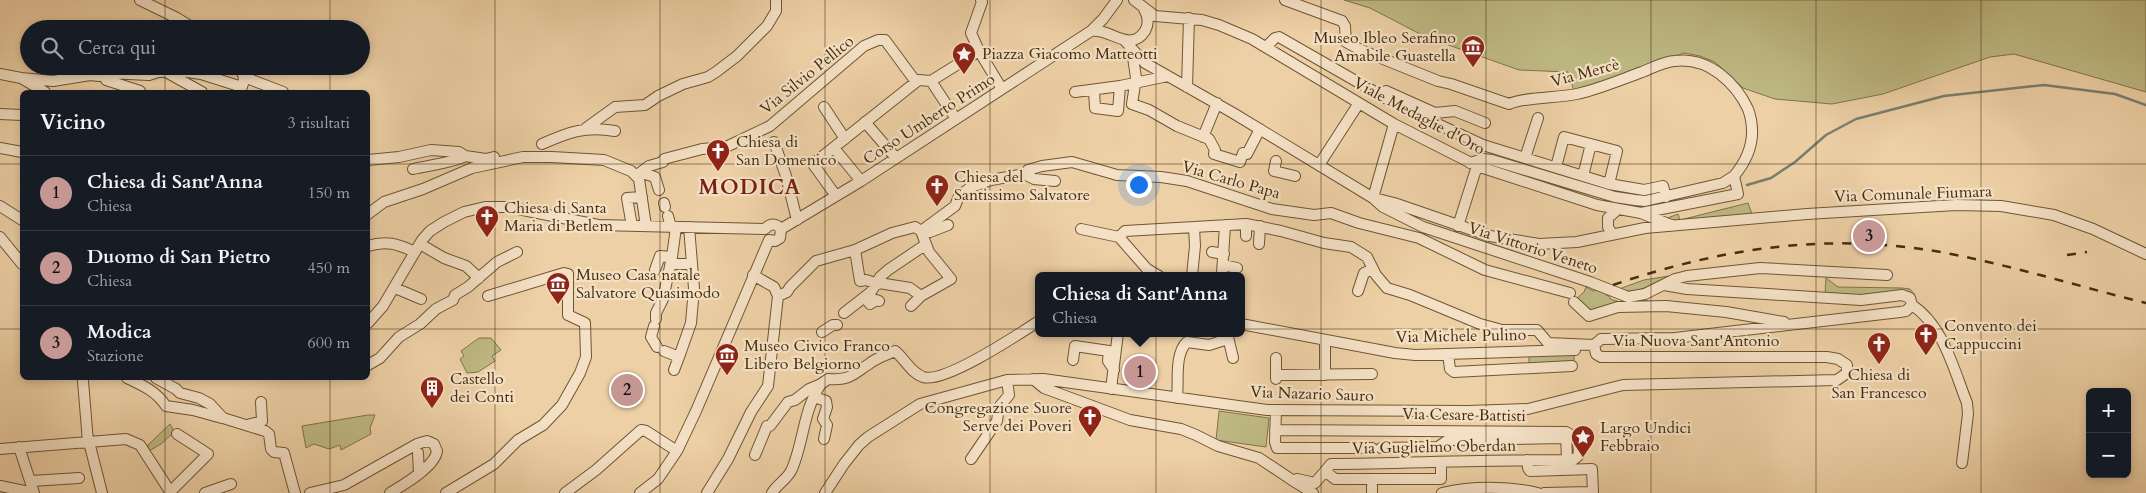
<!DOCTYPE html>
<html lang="it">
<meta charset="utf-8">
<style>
:root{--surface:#171b24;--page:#242831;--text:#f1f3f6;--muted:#9ea1a6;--line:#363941;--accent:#c59692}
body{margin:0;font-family:Cardo,serif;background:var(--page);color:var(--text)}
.controls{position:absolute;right:15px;bottom:15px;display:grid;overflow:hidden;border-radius:8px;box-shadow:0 2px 8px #0003}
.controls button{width:45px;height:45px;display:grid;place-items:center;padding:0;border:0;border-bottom:1px solid var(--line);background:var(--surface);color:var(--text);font:25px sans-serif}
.you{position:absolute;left:1138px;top:184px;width:18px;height:18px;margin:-12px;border:4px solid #fff;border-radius:50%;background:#1a73e8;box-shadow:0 0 0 8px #1a73e833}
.badge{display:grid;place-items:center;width:32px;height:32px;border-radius:50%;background:var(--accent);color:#111;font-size:16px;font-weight:700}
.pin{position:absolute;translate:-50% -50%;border:2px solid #fff;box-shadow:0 1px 5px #0006}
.popup{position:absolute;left:1035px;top:272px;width:210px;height:65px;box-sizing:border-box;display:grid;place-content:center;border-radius:8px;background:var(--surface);filter:drop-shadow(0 1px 4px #0005);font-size:16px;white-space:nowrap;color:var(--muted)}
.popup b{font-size:19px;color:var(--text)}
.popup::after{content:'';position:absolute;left:50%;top:100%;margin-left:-10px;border:10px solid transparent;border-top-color:var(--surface)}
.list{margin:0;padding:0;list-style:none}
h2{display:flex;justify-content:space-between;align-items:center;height:65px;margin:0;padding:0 20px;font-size:21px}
h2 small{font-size:16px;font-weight:400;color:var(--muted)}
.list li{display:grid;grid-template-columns:32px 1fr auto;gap:15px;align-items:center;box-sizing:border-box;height:75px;padding:0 20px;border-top:1px solid var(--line)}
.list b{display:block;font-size:19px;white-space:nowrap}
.list p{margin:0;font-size:16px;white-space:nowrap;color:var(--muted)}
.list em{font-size:16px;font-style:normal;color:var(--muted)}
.icon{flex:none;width:28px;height:28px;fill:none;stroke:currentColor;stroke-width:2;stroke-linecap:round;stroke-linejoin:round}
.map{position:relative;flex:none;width:2146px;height:493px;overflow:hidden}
.search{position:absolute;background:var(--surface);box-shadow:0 2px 8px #0003;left:20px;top:20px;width:350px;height:55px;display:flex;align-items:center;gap:12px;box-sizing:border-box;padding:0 18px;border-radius:28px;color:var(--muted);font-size:19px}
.panel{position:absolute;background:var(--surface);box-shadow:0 2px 8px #0003;left:20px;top:90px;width:350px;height:290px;border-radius:8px}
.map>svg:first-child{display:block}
</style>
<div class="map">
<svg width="2146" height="493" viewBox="0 0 2146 493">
<rect width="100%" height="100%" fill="#eed0a6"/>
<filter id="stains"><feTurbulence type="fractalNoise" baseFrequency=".004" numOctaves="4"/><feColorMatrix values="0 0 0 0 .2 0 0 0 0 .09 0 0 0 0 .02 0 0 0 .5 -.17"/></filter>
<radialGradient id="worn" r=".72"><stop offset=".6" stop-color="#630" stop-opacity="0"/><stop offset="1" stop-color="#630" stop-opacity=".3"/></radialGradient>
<path fill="#beb983" stroke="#817348" d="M1344,0H2146V92L2014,54L1990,57L1883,94L1832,104L1775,99L1743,88L1715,62L1700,56L1684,53L1604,82L1574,91L1568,72L1519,70L1426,37L1370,8Z
M1748,203L1752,214L1666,223L1665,219L1678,214L1680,220Z
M1669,276C1651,283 1638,296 1619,289L1644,280Z
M1826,278L1838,287L1902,288L1910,289L1915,295L1908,291L1864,297L1825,294Z
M1586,287L1593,291L1597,289L1610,297V299C1621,303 1636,305 1647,300L1649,304L1593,314L1576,299L1584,292Z
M479,338H491L501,350L492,356L495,361L478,372L467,373L460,359L464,356L461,351Z
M1574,353V363L1529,364V355Z
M1219,411L1269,418L1266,447L1216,440Z
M368,415H375L370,428L371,434L341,450L340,445L329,449L314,444L306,448L302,426Z
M170,424L174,431L173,433L161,444L149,451L148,445Z"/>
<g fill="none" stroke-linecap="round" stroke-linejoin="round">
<path stroke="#787f6f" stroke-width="2.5" d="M1747,185L1771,178L1795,162L1826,135L1856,119L1944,96L2044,85L2115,94L2146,105"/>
<g stroke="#6e5634" stroke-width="12">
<path id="minor" d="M140,0L177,18L195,29
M1134,0L1155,16L1202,20L1219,25L1252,39L1394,124L1477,166L1597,205L1641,213L1671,225
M1285,0L1342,21L1345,26L1346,42L1361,50L1438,81L1451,84L1509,104C1524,97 1558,98 1577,94C1599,89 1620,80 1642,72C1652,68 1663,62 1674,61C1691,59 1707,64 1720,74C1733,84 1741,94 1748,109C1757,134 1750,157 1734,176L1738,194L1641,213
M1091,31C1109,27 1130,54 1145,31C1149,24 1148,16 1144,9
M1125,41L1145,63L1233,113L1373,198L1383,207L1423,227L1590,282L1628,297L1645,294L1675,279L1687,276L1760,268L1887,275
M1266,47L1275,38L1279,37L1403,108L1483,145L1609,184L1644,190L1663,186L1666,197
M1132,50L1136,78L1132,104L1149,110L1177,126L1209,139L1215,150L1214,154L1240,162L1243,153L1247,154L1260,129
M979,51L971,33L982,2L981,0
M55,66L87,73
M239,66L244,77L243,84
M166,72L202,92
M0,74L21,78L45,92
M104,75L106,80L140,91
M244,77L283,92
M21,78L53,81L90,75L99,76L109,73L149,75L158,72L181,71L201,74L242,87
M931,81L956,119
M1187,87L1189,18
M1094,91L1095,108L1118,111L1120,86
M1075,92L1120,86L1168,76
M1385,94L1386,91L1435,113L1455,111L1485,123
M824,107L845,139
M0,114L22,115
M865,122L896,158
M586,128L615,107L645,105L658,96L683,84L708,77L716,72L737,56L767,26L776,11V0
M1203,137L1217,103
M774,142L786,176L797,220
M542,144C569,132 585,126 615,131
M0,148L22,152
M834,148L861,181
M1525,158L1538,118
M368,160L399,157L431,150L459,152L465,156L486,159L494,157
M1276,161L1274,171L1295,176
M1470,163L1483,159L1492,160L1615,197L1635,200L1645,201L1723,183L1734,176
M1319,165L1359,103
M1556,167L1564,137L1617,151L1609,184
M413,169C425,166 457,162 465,156
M642,173L655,177L659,190
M1024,174L1034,179L1055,181
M637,175L649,166L663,162L664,159L702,149L726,147L770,126L864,46L878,40H885L916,82L919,80L931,81L979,51L1002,89
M1583,176L1591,144
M836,196L813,164L916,82
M1373,198L1394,124
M1374,198L1394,203L1490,236L1539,244L1577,242L1645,228L1807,214L1956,205L2001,206L2054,215L2093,229L2146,254
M664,203L665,207
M0,206L22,220
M368,214L384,202L423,189L472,168L523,157H552L604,160L631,171L639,179L646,226
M668,216L671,227
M632,226L627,198L642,197
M1458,226L1477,166
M781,229L861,181L1091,31L1103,19L1117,0
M1081,229L1119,237
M1612,234L1608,227V218L1617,210
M1246,236V224
M0,237L22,264
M1119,237L1125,231L1246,224L1281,231L1324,243L1351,247L1367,257L1376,275L1387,288L1410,295L1480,324L1502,330H1537L1548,343L1594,345
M1119,237L1147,269L1159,276
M769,240L775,241L780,238L781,229
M420,244L444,258L466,266L479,278
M1259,244L1260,226
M368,246C386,240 398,244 415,252
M855,250L860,281L866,280L878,284
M1212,252L1224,254
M671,264H692
M1223,265L1237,268
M655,270L660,256L672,257L676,227
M1222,274L1225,225
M1192,276L1195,246L1194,227
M879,283L910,288L921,296
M395,288L421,299
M1358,291L1364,273L1373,269
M778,296L787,292L790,287L816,261L855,250L892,233L915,227L921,231L955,206L959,196L971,187L991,180L1024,174L1028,170L1042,166L1072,162L1117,175L1161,177L1187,181L1272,209L1314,215L1331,213L1359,223L1419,238L1485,270L1570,293
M865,298L870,304L876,300L879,301
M1574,302L1589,316L1618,307L1666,306L1726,312L1784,322
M1912,305C1943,325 1954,370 1967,403L1968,414L1962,463
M911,306L921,296L951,279L929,252L921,231L930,232L948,225
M844,313L871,292L880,277L888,270L925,245
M656,319V313L663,299L672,257
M368,323L383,306L422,240L430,231L444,222L464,212L485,207H507L598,225L765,229C770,223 776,223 781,229
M1241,324L1395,353L1415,355L1575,350
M654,326L651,337L657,347
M822,332L833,325H837
M1228,337L1233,358
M664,351L679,357L691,323L694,288L689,227
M1448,354L1450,369L1454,372L1572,366
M1276,358V379
M1073,360L1075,346L1109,351L1108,361L1114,370
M368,365L380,358L399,337L420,324L436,309L453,300L455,295L468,287L497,262L517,252
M674,370L679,357
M1276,375L1372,374
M1325,375V340
M127,378C142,385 156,391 166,406L193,410L222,418
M156,378L176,389L180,393L199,398L210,404L223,418L265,431L269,434L271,449L274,452L284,453L295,493
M1033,379L1044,388L1130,420L1181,429L1196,435L1218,446L1259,458L1295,482
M83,381L88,442
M1111,389L1118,333
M814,397L826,401L827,407L823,419L827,425L824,439
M1177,398C1179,382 1174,354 1187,342L1209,345L1228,339
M1276,410L1275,442L1277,448H1372
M247,425L262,421L261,402
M1275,430L1566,432C1576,437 1581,444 1578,456L1573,460H1567C1488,460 1409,463 1331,464L1315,483L1297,479L1295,482L1313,493
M1566,432L1567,460
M89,442L102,493
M19,447L34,493
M1381,448L1438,447L1448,440L1563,438
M0,449L126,439L140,445L171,493
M418,453L419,474
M755,455L767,426H770L788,402L795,400L809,389L821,384L828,379C850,381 853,374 869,364C876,358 886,355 895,351C905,359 910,372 923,377C944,384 1019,334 1039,321
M971,459L997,421L999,407L1009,395L1007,380
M1527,460L1528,468L1530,471L1592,469L1593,492L1544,493
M1325,471L1335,479H1441V463
M31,481L79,478
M0,486L34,493
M1372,486V493
M170,492L208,454L177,434
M205,493L231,484
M310,493L344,485L417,444L427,441L434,444L437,451C435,467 403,485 390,493
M446,493L494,464L518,440L543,425L562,405L580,373L586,357L585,323L568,315V274L564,273L488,296
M565,493L596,470L641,430L646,431L677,451
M640,493L658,479L677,451L696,411L769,240
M707,493L728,459L751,412L768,386L778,296L774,287L753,275
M772,493C777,484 788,479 792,469C804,441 803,410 821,384
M825,493L844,464L859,445L868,437L920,404L1007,380L1043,379L1267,410L1468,411L1528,409L1623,385L1837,380L1847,373V365L1838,359L1827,357H1601L1596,354L1594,345L1601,339L1675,338L1900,312L1906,311L1912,305L1910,298L1902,295L1861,300L1687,289L1664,285
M1442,493C1472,486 1508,486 1538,493"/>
</g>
<use href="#minor" stroke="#f4e0c5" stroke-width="10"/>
<path stroke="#442d0e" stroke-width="2.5" stroke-dasharray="9 9" stroke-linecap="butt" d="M2067,255L2087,252
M1613,285C1724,247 1834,231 1951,254C2017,267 2081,287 2146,303"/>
</g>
<path fill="none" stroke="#442d0e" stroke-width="1" stroke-opacity="0.55" d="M165,0V29M330,0V29M495,0V493M660,0V493M825,0V493M990,0V493M1156,0V493M1321,0V493M1486,0V493M1651,0V493M1816,0V493M1981,0V493M165,66V92M330,66V92M0,164H22M368,164H2146M0,329H22M368,329H2146M165,378V493M330,378V493"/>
<defs>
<g id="museum-pin" transform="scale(1.25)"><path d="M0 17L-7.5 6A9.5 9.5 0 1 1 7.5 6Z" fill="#8f2418" stroke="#f4e0c5"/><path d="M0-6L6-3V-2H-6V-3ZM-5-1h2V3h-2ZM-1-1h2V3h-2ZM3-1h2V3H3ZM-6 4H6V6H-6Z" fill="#fff"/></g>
<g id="sight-pin" transform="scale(1.25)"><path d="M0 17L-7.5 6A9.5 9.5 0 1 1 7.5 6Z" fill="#8f2418" stroke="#f4e0c5"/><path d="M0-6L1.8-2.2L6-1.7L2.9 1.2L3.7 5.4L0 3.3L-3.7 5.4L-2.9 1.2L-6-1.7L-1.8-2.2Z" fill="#fff"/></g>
<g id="church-pin" transform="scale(1.25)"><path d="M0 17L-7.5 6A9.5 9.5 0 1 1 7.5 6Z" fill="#8f2418" stroke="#f4e0c5"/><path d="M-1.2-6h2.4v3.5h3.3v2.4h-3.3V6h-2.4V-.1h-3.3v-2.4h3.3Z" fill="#fff"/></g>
<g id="building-pin" transform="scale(1.25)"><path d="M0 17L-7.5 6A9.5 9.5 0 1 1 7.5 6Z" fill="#8f2418" stroke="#f4e0c5"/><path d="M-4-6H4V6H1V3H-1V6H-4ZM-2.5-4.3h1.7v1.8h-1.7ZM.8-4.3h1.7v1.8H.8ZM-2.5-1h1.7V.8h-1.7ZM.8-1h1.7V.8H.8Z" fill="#fff"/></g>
</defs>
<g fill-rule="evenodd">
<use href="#museum-pin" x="1473" y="47"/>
<use href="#sight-pin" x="964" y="54"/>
<use href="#church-pin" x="718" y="151"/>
<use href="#church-pin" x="937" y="186"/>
<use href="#church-pin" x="487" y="217"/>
<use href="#museum-pin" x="558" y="284"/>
<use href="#church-pin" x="1926" y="335"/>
<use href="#church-pin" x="1879" y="344"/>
<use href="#museum-pin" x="727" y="355"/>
<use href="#building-pin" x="432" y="388"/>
<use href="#church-pin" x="1090" y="417"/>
<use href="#sight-pin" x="1583" y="437"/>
</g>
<g text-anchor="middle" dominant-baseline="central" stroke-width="4.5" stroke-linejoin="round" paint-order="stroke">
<g font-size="16" fill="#442d0e" stroke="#f4e0c5" text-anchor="start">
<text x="1456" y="38" text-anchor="end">Museo Ibleo Serafino<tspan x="1456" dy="18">Amabile Guastella</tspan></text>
<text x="982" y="54">Piazza Giacomo Matteotti</text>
<text x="736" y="142">Chiesa di<tspan x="736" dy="18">San Domenico</tspan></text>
<text x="954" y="177">Chiesa del<tspan x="954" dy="18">Santissimo Salvatore</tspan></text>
<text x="504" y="208">Chiesa di Santa<tspan x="504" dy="18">Maria di Betlem</tspan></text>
<text x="576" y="275">Museo Casa natale<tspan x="576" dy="18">Salvatore Quasimodo</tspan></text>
<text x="1944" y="326">Convento dei<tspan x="1944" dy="18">Cappuccini</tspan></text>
<text x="744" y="346">Museo Civico Franco<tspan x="744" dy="18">Libero Belgiorno</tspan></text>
<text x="1879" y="375" text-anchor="middle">Chiesa di<tspan x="1879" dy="18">San Francesco</tspan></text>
<text x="450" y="379">Castello<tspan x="450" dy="18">dei Conti</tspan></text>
<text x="1072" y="408" text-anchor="end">Congregazione Suore<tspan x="1072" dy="18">Serve dei Poveri</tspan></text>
<text x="1600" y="428">Largo Undici<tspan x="1600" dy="18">Febbraio</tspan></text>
</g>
<g font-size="16" fill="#442d0e" stroke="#f4e0c5">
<text transform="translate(1585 73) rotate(-15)">Via Mercè</text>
<text transform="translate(807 75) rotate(-39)">Via Silvio Pellico</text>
<text transform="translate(1419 116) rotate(28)">Viale Medaglie d'Oro</text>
<text transform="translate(929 119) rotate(-33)">Corso Umberto Primo</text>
<text transform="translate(1231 180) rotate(16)">Via Carlo Papa</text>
<text transform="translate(1913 194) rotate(-2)">Via Comunale Fiumara</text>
<text transform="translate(1533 248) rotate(18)">Via Vittorio Veneto</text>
<text transform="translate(1461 336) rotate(-1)">Via Michele Pulino</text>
<text x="1696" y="341">Via Nuova Sant'Antonio</text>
<text transform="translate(1312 394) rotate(2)">Via Nazario Sauro</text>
<text transform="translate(1464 415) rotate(1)">Via Cesare Battisti</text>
<text transform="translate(1434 447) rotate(-1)">Via Guglielmo Oberdan</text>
</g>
<g font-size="21" font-weight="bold" letter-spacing="1" fill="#7a1f14" stroke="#f4e0c5">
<text x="750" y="187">MODICA</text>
</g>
</g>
<rect width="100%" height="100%" filter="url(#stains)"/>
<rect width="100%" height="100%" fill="url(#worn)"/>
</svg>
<div class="controls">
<button>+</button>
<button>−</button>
</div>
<div class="you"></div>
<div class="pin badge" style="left:1140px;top:372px">1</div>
<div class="popup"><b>Chiesa di Sant'Anna</b>Chiesa</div>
<div class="pin badge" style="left:627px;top:390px">2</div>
<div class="pin badge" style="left:1869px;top:236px">3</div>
<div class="search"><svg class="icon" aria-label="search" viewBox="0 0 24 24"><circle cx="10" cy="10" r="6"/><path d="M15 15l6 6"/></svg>Cerca qui</div>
<section class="panel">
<h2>Vicino<small>3 risultati</small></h2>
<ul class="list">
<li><span class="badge">1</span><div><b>Chiesa di Sant'Anna</b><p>Chiesa</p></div><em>150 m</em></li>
<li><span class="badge">2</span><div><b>Duomo di San Pietro</b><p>Chiesa</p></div><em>450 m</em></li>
<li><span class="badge">3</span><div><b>Modica</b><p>Stazione</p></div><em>600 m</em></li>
</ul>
</section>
</div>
